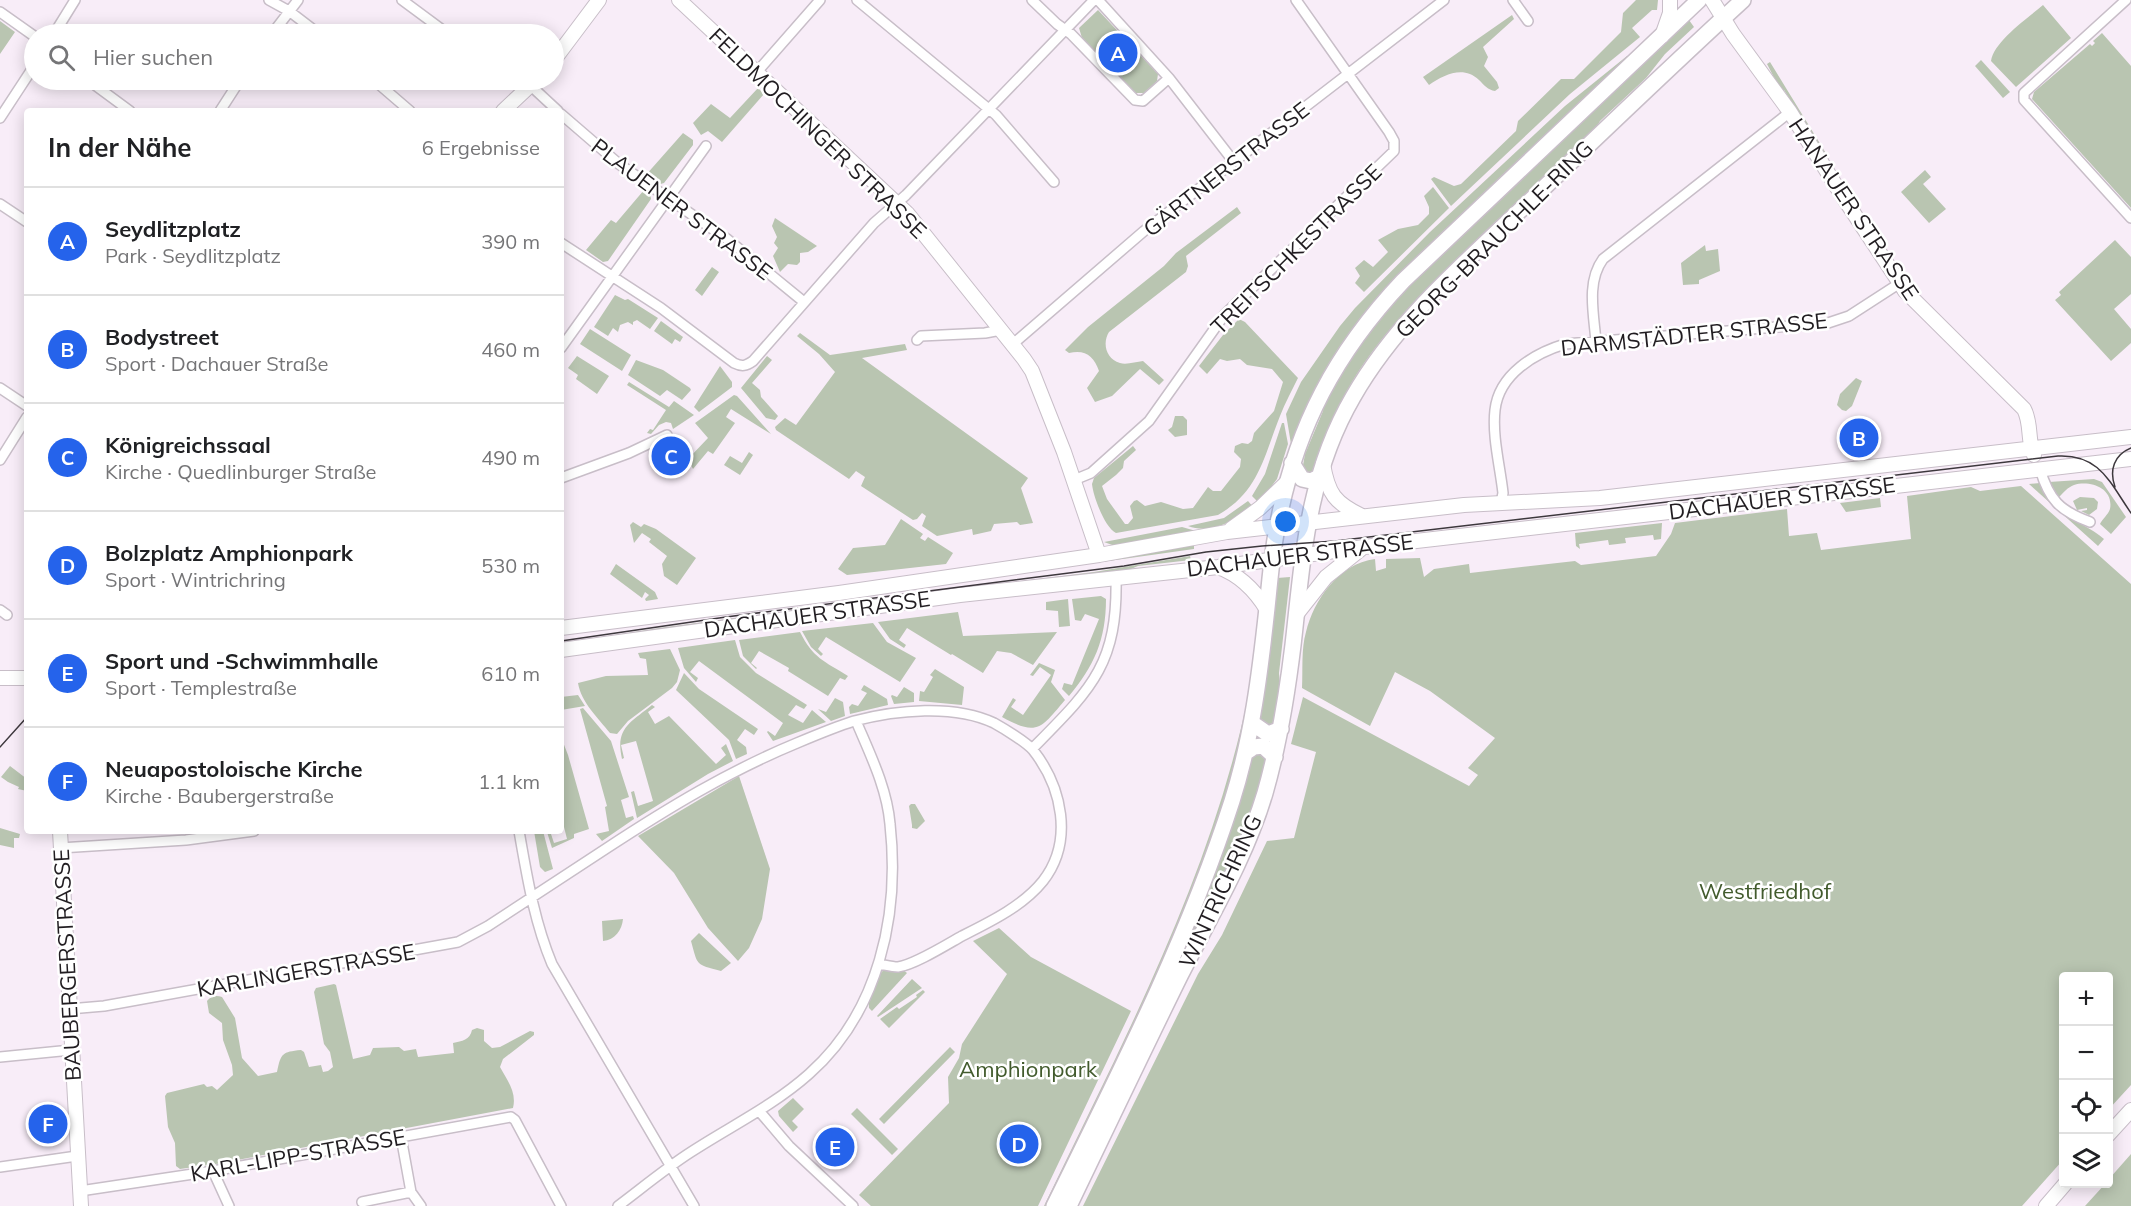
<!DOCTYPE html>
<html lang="de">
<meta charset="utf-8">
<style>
:root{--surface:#fff;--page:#f2f2f2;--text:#202124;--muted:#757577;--line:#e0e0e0;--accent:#2563eb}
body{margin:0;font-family:Mulish,sans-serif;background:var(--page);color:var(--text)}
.controls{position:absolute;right:18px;bottom:18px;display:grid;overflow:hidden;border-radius:6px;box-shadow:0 3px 15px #0003}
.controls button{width:54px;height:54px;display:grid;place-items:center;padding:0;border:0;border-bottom:2px solid var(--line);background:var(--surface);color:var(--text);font:30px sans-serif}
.you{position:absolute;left:1286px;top:522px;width:21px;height:21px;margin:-15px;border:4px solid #fff;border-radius:50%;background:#1a73e8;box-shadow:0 0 0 9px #1a73e833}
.badge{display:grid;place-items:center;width:39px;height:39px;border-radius:50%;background:var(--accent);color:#fff;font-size:20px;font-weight:700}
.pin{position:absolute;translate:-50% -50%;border:3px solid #fff;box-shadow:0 2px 6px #0006}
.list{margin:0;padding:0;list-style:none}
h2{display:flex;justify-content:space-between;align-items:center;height:78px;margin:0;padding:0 24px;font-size:26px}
h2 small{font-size:20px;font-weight:400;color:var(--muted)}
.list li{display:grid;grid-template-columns:39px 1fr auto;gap:18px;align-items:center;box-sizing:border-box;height:108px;padding:0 24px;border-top:2px solid var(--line)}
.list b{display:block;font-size:22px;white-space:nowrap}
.list p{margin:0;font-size:20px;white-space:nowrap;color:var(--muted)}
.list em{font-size:20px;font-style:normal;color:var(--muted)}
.icon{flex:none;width:33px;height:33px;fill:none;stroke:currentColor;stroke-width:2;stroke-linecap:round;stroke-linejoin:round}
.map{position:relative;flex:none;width:2131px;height:1206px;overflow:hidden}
.search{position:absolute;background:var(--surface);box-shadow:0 3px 15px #0003;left:24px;top:24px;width:540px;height:66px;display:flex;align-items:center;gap:15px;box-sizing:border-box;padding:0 21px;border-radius:33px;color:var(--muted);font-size:22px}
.panel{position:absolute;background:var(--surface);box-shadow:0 3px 15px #0003;left:24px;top:108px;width:540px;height:726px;border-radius:6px}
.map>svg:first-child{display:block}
</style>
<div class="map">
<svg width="2131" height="1206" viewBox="0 0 2131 1206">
<rect width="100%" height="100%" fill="#f8edf8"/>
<path fill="#b9c5b1" d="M1636,0H1658L1657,10H1652L1632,28L1640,37L1570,94L1451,206L1431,179L1434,177L1454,186L1461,184L1516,131L1518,121L1561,79H1574L1621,32L1623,13Z
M2043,5L2071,38L2016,87L1991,61C1994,41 2028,18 2043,5Z
M1098,10L1158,74L1157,81L1144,93H1136L1082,38L1079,28Z
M1512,15L1514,19L1483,47L1488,57L1484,66L1497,82L1499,88L1495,91C1488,90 1484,85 1479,80C1463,65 1444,75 1429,85L1423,77Z
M1689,20L1694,27L1665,54L1646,78L1600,121L1594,132C1553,169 1513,207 1473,245C1429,287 1384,329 1352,382C1335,411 1323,442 1313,474L1311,476L1302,471L1305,454L1323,411L1324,401L1346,361L1392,301Z
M0,21L15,32L0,54Z
M2102,33L2131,66V208L2032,99L2034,92L2090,44L2092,46L2095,43L2093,41Z
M1627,56L1628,58C1582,102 1535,145 1489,189C1440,234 1387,281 1347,336C1323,369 1305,406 1291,444L1286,414L1301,382L1340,326L1355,308L1430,232L1565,106Z
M1981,60L2010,92L2003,98L1975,66Z
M1770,62L1827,155L1833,170L1784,90L1781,91L1767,64Z
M758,88L764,94L722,142L708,131L701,135L693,123L711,104L730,118Z
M683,133L693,140V145L664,183L657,185L645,176Z
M1925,170L1931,177L1923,184L1946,209L1929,223L1901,192Z
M1433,187L1449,208L1364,292L1355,283L1360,276L1355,268L1364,260L1373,267L1388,252L1378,240L1398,229L1418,225L1429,214V207L1424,196Z
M644,190L650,193L651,199L608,261L603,262L586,250L611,220L616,223Z
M1237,207L1241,213L1186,256L1188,266L1186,272L1109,332C1102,343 1106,359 1120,363C1126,365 1136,362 1143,361L1164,380L1159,385L1140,369L1112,396L1095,402L1087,388L1099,371C1094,356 1085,349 1069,353L1065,350L1088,327L1164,266L1176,253Z
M775,218L817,246L808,252L800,253V262L797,265L788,264L780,272L773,256L778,248L774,243L777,237L772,226Z
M2115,240L2131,257V294L2114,309L2131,329V343L2111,361L2055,300L2061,295L2059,292Z
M1705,245L1706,251L1718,249L1720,271L1699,280V284L1683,285L1681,263Z
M712,267L719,272L702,296L695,290Z
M615,295L625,300L628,299L658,318L650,329L637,320L633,322V325L628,322L620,325L618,332L613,328L608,336L594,327Z
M1239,319L1245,322L1298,378C1292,390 1285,403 1280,416C1264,456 1259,492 1218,515L1116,533C1105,528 1093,496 1092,484L1094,478L1133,446L1136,450L1124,461L1123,468L1116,475L1102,486L1107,499L1125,524H1128L1133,518L1130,506L1134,501L1137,500L1145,506L1161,502L1183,509L1193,508L1208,487L1213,491H1221L1240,467L1241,459L1234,452L1235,446L1242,443L1248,444L1252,441L1254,433L1274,411L1283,382L1272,369L1247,365L1240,359L1227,361L1220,359L1207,374L1199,366L1223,335Z
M661,321L683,337L680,342L675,339L672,344L654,331Z
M590,329L631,355L622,371L580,344Z
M800,333L830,355L905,344L907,350L862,358L1028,478L1021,488L1033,523L1020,525L1017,522L994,524L991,531L973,535L972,529L937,536L922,526L926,516L922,513L917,519L913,520L861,486L865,477L856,471L849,479L776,430L775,427L785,418L796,425L835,372L819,354L797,336Z
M577,356L609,376L597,394L576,379L578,375L568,368Z
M767,356L772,360L752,383L760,390L761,397L778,416L775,420L766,418L741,388Z
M636,360L663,370L690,388L691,390L682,400L667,390L660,396L628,375Z
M720,366L732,382V387L699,412L694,407Z
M1856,378L1862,381L1852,406L1846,411L1842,410L1837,405L1840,394Z
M629,382L669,407L674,401L694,415L673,429L671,423L666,422L659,425L651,434L647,433L650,429L653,430L666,410L627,385Z
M734,395L737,396L771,434L731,409L726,417L735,423L713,454L708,451L693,469L688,459L708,438L695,423Z
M1175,416H1183L1187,420V435L1175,437L1168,430L1172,427Z
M1282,423H1284L1288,444L1277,479L1259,503L1252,496L1265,474Z
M749,452L753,455L740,475L724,465L730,456L742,463Z
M2094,479L2102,482L2126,517L2111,534L2100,524C2102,519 2108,515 2110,509C2114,488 2090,480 2074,485C2068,487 2063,493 2059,497L2053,491L2049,482Z
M2040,483C2045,510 2086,523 2104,539L2098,546L2029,484Z
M2021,486L2131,584V1085L2109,1109L2108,976H2064L2063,1160L2022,1206H1083L1198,974L1222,935L1267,841L1294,838L1316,752L1291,744L1303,697L1469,786L1478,775L1468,768L1495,738L1430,691L1395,672L1370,726L1302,688C1303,670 1301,649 1306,632C1314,600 1338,564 1375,559L1376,571L1386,568V559L1420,558L1424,577L1434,569L1469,564L1470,573L1575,561L1581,565L1656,556L1671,534L1675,523L1787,509L1789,536L1817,533L1821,550L1911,539L1907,496L1971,487L1980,491Z
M2080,497L2094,498L2098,502L2097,509L2089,515L2081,511L2087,510V508L2077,510L2073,501Z
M1880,498L1881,507L1846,512L1840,503Z
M1248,501L1254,508C1234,520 1211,535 1188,526L1224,518Z
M901,519L923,534L920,538L925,541L928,537L953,553L946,564L847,575L838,569L853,548L885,545Z
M633,522L641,527L644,524L656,529L696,558L677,585L664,576L662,564L667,556L649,542L651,539L642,533L634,543L630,525Z
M1662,523L1661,539L1654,540L1653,535L1625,538L1626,543L1609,545L1608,540L1579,544L1580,549L1576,546L1575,533Z
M1182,527L1196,531L1115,546L1104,542Z
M1194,545V549L966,581Z
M1190,556L1191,560L1138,566L1131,569L966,588L1094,572Z
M616,564L655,592L658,599L646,601L645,599L649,595L645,592L642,598L610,574Z
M1290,577L1279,673L1280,685L1275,724L1269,729L1260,721L1265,689L1277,578Z
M954,589L593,639L561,646V643L666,627Z
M1101,596L1106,599C1106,640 1094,666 1069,696L1062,689L1064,683L1072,685L1099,619L1085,614L1081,621L1075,620L1072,599Z
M1068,599L1070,626L1059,627L1058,611L1046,610V602Z
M958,612L963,636L1057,632L1033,665L1011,653L997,651L983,673L952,654L951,655L907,628L899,640L906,645L904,648L890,639L878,622Z
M873,623L887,642L916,658L900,682L826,637L818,649L823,654L821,656L811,647L802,631Z
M800,632C813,658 824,661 848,676L845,680L840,678L828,696L788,671L789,668L759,651L751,663L757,668L756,669L743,656L739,640Z
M735,640L740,657L756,673L807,705L804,709L796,705L788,715L803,723L812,710L826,722L773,741L767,732L768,731L775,736L783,723L699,661L690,672L698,678L696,682L684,668L678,648Z
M670,649L680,670L677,682L672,688L628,721L617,734L610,733C598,718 581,702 578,683L606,676L648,675L646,659L640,658L638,653Z
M1039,663L1055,670L1051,682L1065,700C1041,728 1038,737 1002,717L1013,698L1016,700L1011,707L1023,715L1051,675L1040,667L1033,676L1030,675Z
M935,669L964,687L962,705L919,701L920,691L924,692L933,677L930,675Z
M684,673L699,689L758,729L754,735L745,729L737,740L746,747L747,754L736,759L729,740L676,690Z
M864,685L887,699L888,705L850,714L849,707L852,704L858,706L867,693L861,690Z
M904,687L914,693V702L894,704L891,696L892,695L897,697Z
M1249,692L1251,693L1232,779L1204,862L1174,938L1047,1206H1044C1124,1039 1212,875 1249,692Z
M578,695L585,706L561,710V697Z
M835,698L843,702L845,716L831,721L818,709L826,712Z
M652,705L655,707L648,712L655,724L669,716L716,764L726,755L721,748L726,744L733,761L708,774L637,818L631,792L634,791L638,806L653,801L636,741L621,745L624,758L622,759C615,728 630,723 652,705Z
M583,708L611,741L629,797L621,800L626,818L633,816L634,819L602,841L596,834L609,831L605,807L607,806L580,709Z
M561,737L568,755L589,829L574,834V838L552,848L547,832L550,831L554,843L567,839L561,815Z
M1255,750L1268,758L1259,791L1236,853L1180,962L1171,975L1251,755Z
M10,766L27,779V791L18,789L19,787L8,782L1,777Z
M739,776L770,869L762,919L749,948L738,961L708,928L674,873L638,836Z
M911,804H915L925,821L917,829L912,828V825L909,806Z
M0,828L20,834L19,838H14V848L0,845Z
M534,831H543L553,869L545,872L540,867Z
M623,919C622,930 615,940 603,941L602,921Z
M999,928L1031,957L1131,1011L1038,1206H871L859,1195L949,1103L948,1077L959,1058L962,1044L1007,974L973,941Z
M699,933L731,963L721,971C695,964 698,966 691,941Z
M887,969L903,970L907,973L872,1011L869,1008C868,996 874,973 887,969Z
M912,979L922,988L878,1017L877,1016Z
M334,984L336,985L353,1059L370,1055L373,1048L399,1047L404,1051L416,1049L418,1057L454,1053L453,1043C462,1041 470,1040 472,1030L477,1028L484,1030V1041L492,1048L500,1047L530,1031L534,1032V1035L503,1059L500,1067C507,1080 517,1092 513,1108L216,1164L180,1169L176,1166L175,1143L168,1127L165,1096L167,1093L204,1084L207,1087L212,1086L217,1090L233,1075L232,1065L223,1040L222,1023L209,1013L207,1001C211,996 216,995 222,997L235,1018L242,1058L258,1076L277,1072C281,1053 282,1052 301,1050L304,1052L309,1067L321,1065L323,1072L328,1071L333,1067L330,1052L324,1044L314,992L316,988Z
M923,990L925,992L889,1028L880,1019L897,1007L899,1009L917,997L916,995Z
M950,1047L955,1052L884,1124L879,1119Z
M793,1098L804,1109L792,1121L798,1127L793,1132L779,1116L778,1111Z
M857,1108L898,1149L892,1155L851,1114Z
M2131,1154V1206H2085L2105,1184H2108L2109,1179Z"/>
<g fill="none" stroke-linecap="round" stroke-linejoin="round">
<g stroke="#c8bec8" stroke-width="12">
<path id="street" d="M269,0L289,11L319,34
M402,0L448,34
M857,0L996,115L1054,182
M1032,0L1057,24L1071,34L1135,100L1143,101L1169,78
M1098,0L1169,78L1234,162
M1513,0L1528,21
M2126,0L2024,93V100L2131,218
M0,12L34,36
M54,34L75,0
M272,34L298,0
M756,73L820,0
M88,80L130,111
M374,80L410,111
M530,85L558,111
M220,111L240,80
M561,114L619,164L727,239L804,302
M0,118L34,66
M0,204L27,222
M561,243L661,308L734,363C742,367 746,366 753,361L874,223L906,195L1094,0
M917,340L921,336L985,333L1001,330
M1596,342C1594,315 1586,282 1603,259L1790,112
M1013,344L1144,231L1444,0
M561,348L706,146
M0,388L27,406
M0,460L27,417
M2040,469C2049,500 2060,511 2090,522
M561,478L629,453L667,435
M1074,480L1091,473L1149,421L1225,314L1394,151V141L1389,132L1296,0
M1501,503L1503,493C1500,466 1492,436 1495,410C1499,374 1535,353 1565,344L1828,323L1849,316L1900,283
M0,610L7,615
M1032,749C1090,690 1118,666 1116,578
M519,831C527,876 534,921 552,964L694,1206
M60,848L186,840L254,831
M69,1009L104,1006L458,942L488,926C528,900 568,874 607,848C668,808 729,771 797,743C816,735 835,727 854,721C896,710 954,704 994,723C1003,728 1026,742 1033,750C1062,787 1074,841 1043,881C1023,906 990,922 962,936C946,945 914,965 898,967C892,967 885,965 879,964
M0,1057L71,1050
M760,1112L789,1146L853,1206
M401,1137L411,1192L421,1206
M0,1167L77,1156
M213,1171L229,1206
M80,1191L213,1171L511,1117L515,1120L561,1206
M362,1202L411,1192
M618,1206C642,1188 666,1168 691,1152C731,1126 773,1106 809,1074C879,1012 900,915 890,824C887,788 870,754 856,721"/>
</g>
<g stroke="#c8bec8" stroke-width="16">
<path id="secondary" d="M679,0L907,213L1024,359L1032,371L1064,452L1099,555
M1712,0L1733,34L1790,112L1843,197L1905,291L2024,409C2032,424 2027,440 2034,455
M1662,36L1670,13V0
M554,60L599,0
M503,111L536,80
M1323,464C1328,494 1335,503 1362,516
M1231,529L1260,508L1287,482
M1218,567C1240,575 1255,590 1267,610
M1296,615L1326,577L1361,549
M561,628L839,593L1099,555L1227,532L1464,505L1600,498L2131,437
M561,650L960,595L1218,567L1364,547L2131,459
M0,678H27
M60,831L81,1206
M2108,1135L2131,1110
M2046,1206L2065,1184"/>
</g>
<g stroke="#c8bec8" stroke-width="18">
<path id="primary" d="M1292,463L1302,479L1311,481L1319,477
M1252,723L1268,734L1281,729
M1245,753L1254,747L1263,746L1275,757
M1054,1206C1119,1074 1187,941 1232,801C1252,738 1260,673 1267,608C1270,580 1272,551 1278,523C1296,427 1336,352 1403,281L1699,0
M1069,1206C1106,1129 1143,1051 1181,974C1211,915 1246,857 1265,793C1279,744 1287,695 1293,645C1303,558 1307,476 1353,397C1397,320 1466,262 1530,201C1600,134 1671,66 1743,0"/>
</g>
<use href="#street" stroke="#fff" stroke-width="9"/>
<use href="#secondary" stroke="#fff" stroke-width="14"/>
<use href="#primary" stroke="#fff" stroke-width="15"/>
<path stroke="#3d383d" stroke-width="1.5" d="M2115,487C2109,470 2114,455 2131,448
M561,641L726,617L1124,566L1206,552L1262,546L1335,541L2058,456C2100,454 2110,483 2131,513
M0,747L27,717"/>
</g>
<g text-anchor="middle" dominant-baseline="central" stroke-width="5" stroke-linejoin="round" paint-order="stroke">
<g font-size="22" fill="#211d21" stroke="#fff">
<text transform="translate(818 133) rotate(44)">FELDMOCHINGER STRASSE</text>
<text transform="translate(1226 169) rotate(-38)">GÄRTNERSTRASSE</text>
<text transform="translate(682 209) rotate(37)">PLAUENER STRASSE</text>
<text transform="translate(1854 209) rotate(56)">HANAUER STRASSE</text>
<text transform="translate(1494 239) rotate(-45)">GEORG-BRAUCHLE-RING</text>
<text transform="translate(1296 249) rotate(-45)">TREITSCHKESTRASSE</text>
<text transform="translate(1694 334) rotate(-6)">DARMSTÄDTER STRASSE</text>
<text transform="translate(1782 498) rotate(-7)">DACHAUER STRASSE</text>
<text transform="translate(1300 555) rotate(-7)">DACHAUER STRASSE</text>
<text transform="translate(817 614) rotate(-8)">DACHAUER STRASSE</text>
<text transform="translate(1220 891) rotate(-65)">WINTRICHRING</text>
<text transform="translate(67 965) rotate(-93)">BAUBERGERSTRASSE</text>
<text transform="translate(306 970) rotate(-10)">KARLINGERSTRASSE</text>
<text transform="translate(298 1155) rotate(-10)">KARL-LIPP-STRASSE</text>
</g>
<g font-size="22" fill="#425b2d" stroke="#fff">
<text x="1765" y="891">Westfriedhof</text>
<text x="1028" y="1069">Amphionpark</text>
</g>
</g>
</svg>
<div class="controls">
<button>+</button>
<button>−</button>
<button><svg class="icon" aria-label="locate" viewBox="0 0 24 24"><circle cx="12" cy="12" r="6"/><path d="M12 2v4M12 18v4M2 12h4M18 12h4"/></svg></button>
<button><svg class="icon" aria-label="layers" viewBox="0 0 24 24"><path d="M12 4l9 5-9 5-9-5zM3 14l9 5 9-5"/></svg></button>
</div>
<div class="you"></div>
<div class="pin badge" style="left:1118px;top:53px">A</div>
<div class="pin badge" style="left:1859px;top:438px">B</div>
<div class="pin badge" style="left:671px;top:456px">C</div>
<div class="pin badge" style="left:1019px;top:1144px">D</div>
<div class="pin badge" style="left:835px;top:1147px">E</div>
<div class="pin badge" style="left:48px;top:1124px">F</div>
<div class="search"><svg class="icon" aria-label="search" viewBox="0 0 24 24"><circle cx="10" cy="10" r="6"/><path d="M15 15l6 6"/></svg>Hier suchen</div>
<section class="panel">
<h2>In der Nähe<small>6 Ergebnisse</small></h2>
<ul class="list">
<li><span class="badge">A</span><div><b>Seydlitzplatz</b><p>Park · Seydlitzplatz</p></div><em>390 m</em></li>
<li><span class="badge">B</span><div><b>Bodystreet</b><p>Sport · Dachauer Straße</p></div><em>460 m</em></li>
<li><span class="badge">C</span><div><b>Königreichssaal</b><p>Kirche · Quedlinburger Straße</p></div><em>490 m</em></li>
<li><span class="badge">D</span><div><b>Bolzplatz Amphionpark</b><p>Sport · Wintrichring</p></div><em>530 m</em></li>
<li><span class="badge">E</span><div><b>Sport und -Schwimmhalle</b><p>Sport · Templestraße</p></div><em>610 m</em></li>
<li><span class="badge">F</span><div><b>Neuapostoloische Kirche</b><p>Kirche · Baubergerstraße</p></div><em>1.1 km</em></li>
</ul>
</section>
</div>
